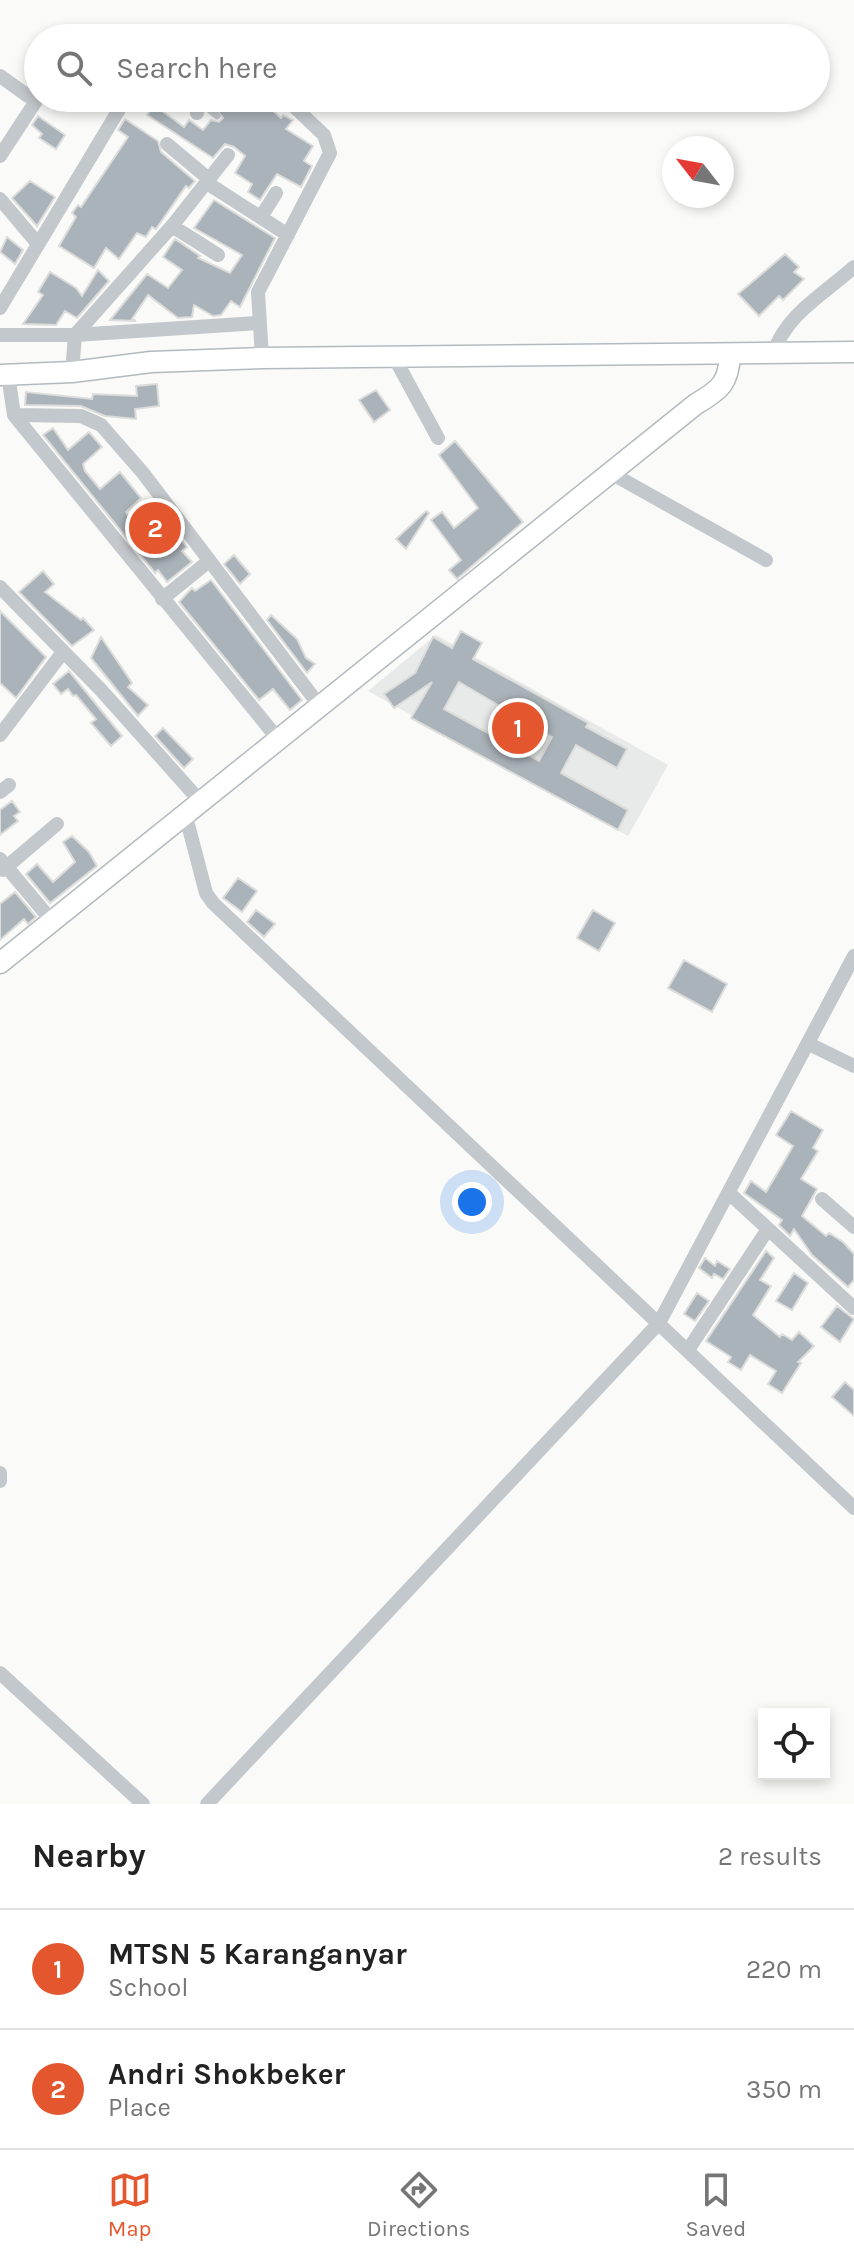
<!DOCTYPE html>
<style>
:root{--surface:#fff;--page:#f2f2f2;--text:#222;--muted:#767676;--line:#e0e0e0;--accent:#e4572e}
body{margin:0;font-family:Karla,sans-serif;background:var(--page);color:var(--text)}
.controls{position:absolute;right:24px;bottom:24px;display:grid;overflow:hidden;border-radius:0px;box-shadow:0 4px 12px #0003}
.controls button{width:72px;height:72px;display:grid;place-items:center;padding:0;border:0;border-bottom:2px solid var(--line);background:var(--surface);color:var(--text);font:40px sans-serif}
.compass{position:absolute;left:662px;top:136px;width:72px;height:72px;border-radius:50%;background:var(--surface);box-shadow:0 4px 12px #0003;rotate:301deg}
.you{position:absolute;left:472px;top:1202px;width:28px;height:28px;margin:-20px;border:6px solid #fff;border-radius:50%;background:#1a73e8;box-shadow:0 0 0 12px #1a73e833}
.badge{display:grid;place-items:center;width:52px;height:52px;border-radius:50%;background:var(--accent);color:#fff;font-size:26px;font-weight:700}
.pin{position:absolute;translate:-50% -50%;border:4px solid #fff;box-shadow:0 2px 8px #0006}
.list{margin:0;padding:0;list-style:none}
h2{display:flex;justify-content:space-between;align-items:center;height:104px;margin:0;padding:0 32px;font-size:34px}
h2 small{font-size:26px;font-weight:400;color:var(--muted)}
.list li{display:grid;grid-template-columns:52px 1fr auto;gap:24px;align-items:center;box-sizing:border-box;height:120px;padding:0 32px;border-top:2px solid var(--line)}
.list b{display:block;font-size:30px;white-space:nowrap}
.list p{margin:0;font-size:26px;white-space:nowrap;color:var(--muted)}
.list em{font-size:26px;font-style:normal;color:var(--muted)}
.icon{flex:none;width:44px;height:44px;fill:none;stroke:currentColor;stroke-width:2;stroke-linecap:round;stroke-linejoin:round}
.map{position:relative;flex:none;width:854px;height:1804px;overflow:hidden}
.search{position:absolute;background:var(--surface);box-shadow:0 4px 12px #0003;left:24px;right:24px;top:24px;height:88px;display:flex;align-items:center;gap:20px;box-sizing:border-box;padding:0 28px;border-radius:44px;color:var(--muted);font-size:30px}
.sheet{height:344px;background:var(--surface)}
nav{display:flex;justify-content:space-around;align-items:center;box-sizing:border-box;height:112px;border-top:2px solid var(--line);background:var(--surface);font-size:22px;color:var(--muted)}
nav a{display:grid;justify-items:center;gap:4px}
nav .on{color:var(--accent)}
.map>svg:first-child{display:block}
</style>
<div class="map">
<svg width="854" height="1804" viewBox="0 0 854 1804">
<rect width="100%" height="100%" fill="#fafaf8"/>
<path fill="#e8e9e9" d="M436,635L668,765L628,836L368,691Z"/>
<path fill="#aab3b9" stroke="#dcdcda" stroke-width="2" fill-rule="evenodd" d="M216,98H245L254,104L259,98L281,118L283,115L293,120L286,129L313,146L304,161L312,166L301,187L277,174L260,200L248,192L252,184L235,173L245,156L234,147L225,144L213,158L147,115L154,105L184,127L189,120L203,130L211,120L219,122L223,118L212,104Z
M38,116L65,135L56,149L39,138L42,134L32,125Z
M125,119L158,141L161,152L195,181L189,188L186,186L156,229L152,227L146,237L137,233L119,259L106,248L94,268L59,246L76,217L72,213L78,205L81,207L128,137L118,130Z
M30,181L55,197L37,226L12,198Z
M214,200L275,238L240,307L231,301L221,315L213,316L194,305L192,317L178,318L148,295L132,319L136,321L110,320L147,274L168,288L182,270L163,257L175,239L200,256L198,258L230,273L242,255L194,228Z
M7,237L23,250L15,264L0,252Z
M785,254L799,267L794,272L804,279L783,300L779,296L759,316L738,294Z
M98,270L109,281L77,318L65,311L56,325L23,324L43,295L38,292L50,272L76,288L82,296Z
M157,384L159,406L135,409L136,419L105,416L81,406L25,405L26,392L92,399L93,394L137,396L136,386Z
M376,390L390,410L374,422L359,400Z
M53,428L68,450L89,432L102,447L83,464L85,471L100,489L120,472L141,498L126,512L138,533L161,514L187,547L182,551L192,562L167,582L158,570L155,573L43,435Z
M455,441L523,522L457,579L449,570L461,560L431,520L442,512L454,528L478,508L439,455Z
M426,511L429,513L406,549L396,539Z
M234,555L250,574L240,584L224,564Z
M43,571L54,584L45,592L81,620L83,618L94,630L72,646L19,592Z
M211,580L302,700L290,710L273,689L259,700L179,602L192,588L195,591Z
M0,611L46,657L16,698L0,683Z
M271,615L297,639L306,658L315,664L307,673L267,620Z
M461,631L482,643L473,659L588,723L586,727L627,749L617,768L576,745L561,773L628,810L618,830L411,718L432,682L394,708L384,694L415,673L433,637L452,648ZM459,682L552,737L539,761L444,709Z
M101,637L132,683L128,687L148,705L138,716L91,658Z
M69,671L122,736L111,746L91,723L96,719L76,695L73,696L68,689L61,694L53,684Z
M163,728L193,759L184,768L155,736Z
M12,801L20,812L14,816L18,821L0,835V810Z
M72,836L89,852L97,866L50,903L26,874L37,864L53,882L75,862L63,842Z
M238,878L257,891L242,912L223,898Z
M15,892L36,917L28,924L24,919L0,940V904Z
M256,910L275,924L264,937L247,922Z
M593,910L615,923L599,951L577,938Z
M684,960L727,984L712,1012L668,988Z
M791,1111L823,1130L813,1148L818,1151L801,1179L817,1189L802,1216L826,1236L829,1233L843,1242L854,1254V1280L848,1287L812,1255L794,1229L790,1236L779,1225L782,1220L744,1193L751,1181L766,1192L782,1165L793,1146L776,1135Z
M766,1251L774,1258L760,1280L771,1286L753,1315L780,1337L782,1334L792,1340L799,1332L814,1346L798,1362L801,1363L782,1393L768,1384L776,1371L750,1355L741,1370L728,1362L731,1357L706,1341Z
M705,1258L715,1266L717,1261L730,1269L723,1279L714,1274L712,1278L699,1268Z
M794,1273L808,1283L792,1310L776,1301Z
M697,1293L709,1301L695,1321L684,1314Z
M837,1306L854,1319L840,1342L821,1327Z
M845,1382L854,1390V1416L832,1397Z"/>
<g fill="none" stroke-linecap="round" stroke-linejoin="round">
<g stroke="#b3babf" stroke-width="23">
<path id="secondary" d="M0,375L72,372L151,362L262,358L854,352
M0,963L696,404C720,390 729,383 730,354"/>
</g>
<path stroke="#c3c8cc" stroke-width="7" d="M200,102L217,116"/>
<path stroke="#c3c8cc" stroke-width="14" d="M0,76L28,96L38,97
M55,98H117
M197,113L201,98
M167,144L210,180
M0,156L38,98
M207,183L288,235
M0,199L38,244
M261,217L276,193
M172,226L218,255
M0,308L126,98
M0,335H75L258,323
M773,354C786,314 824,294 854,267
M394,357L438,438
M262,358L258,292L330,153L324,135L285,98
M72,372L75,335L172,226L228,155
M8,375L14,415L278,739
M14,415L81,416L101,425L143,473L319,705
M609,472L766,560
M0,587L101,690L200,801
M162,599L209,561
M0,735L63,652
M0,792L9,785
M185,813L206,893L213,903L854,1508
M0,859L52,921
M3,870L57,824
M809,1044L854,1066
M729,1193L854,1308
M822,1199L854,1227
M688,1350L768,1229
M0,1473V1481
M0,1673L143,1804
M207,1804L659,1323L854,956"/>
<use href="#secondary" stroke="#fff" stroke-width="20"/>
</g>
</svg>
<div class="controls">
<button><svg class="icon" aria-label="locate" viewBox="0 0 24 24"><circle cx="12" cy="12" r="6"/><path d="M12 2v4M12 18v4M2 12h4M18 12h4"/></svg></button>
</div>
<svg class="compass" viewBox="-18 -18 36 36"><path d="M0-13l5 13h-10z" fill="#e53935"/><path d="M0 13l5-13h-10z" fill="#767676"/></svg>
<div class="you"></div>
<div class="pin badge" style="left:518px;top:728px">1</div>
<div class="pin badge" style="left:155px;top:528px">2</div>
<div class="search"><svg class="icon" aria-label="search" viewBox="0 0 24 24"><circle cx="10" cy="10" r="6"/><path d="M15 15l6 6"/></svg>Search here</div>
</div>
<section class="sheet">
<h2>Nearby<small>2 results</small></h2>
<ul class="list">
<li><span class="badge">1</span><div><b>MTSN 5 Karanganyar</b><p>School</p></div><em>220 m</em></li>
<li><span class="badge">2</span><div><b>Andri Shokbeker</b><p>Place</p></div><em>350 m</em></li>
</ul>
</section>
<nav>
<a class="on"><svg class="icon" aria-label="map" viewBox="0 0 24 24"><path d="M3 6l6-2 6 2 6-2v14l-6 2-6-2-6 2zM9 4v14M15 6v14"/></svg>Map</a>
<a><svg class="icon" aria-label="directions" viewBox="0 0 24 24"><path d="M12 3l9 9-9 9-9-9zM9 14v-3h6M13 9l2 2-2 2"/></svg>Directions</a>
<a><svg class="icon" aria-label="saved" viewBox="0 0 24 24"><path d="M7 4h10v16l-5-4-5 4z"/></svg>Saved</a>
</nav>
